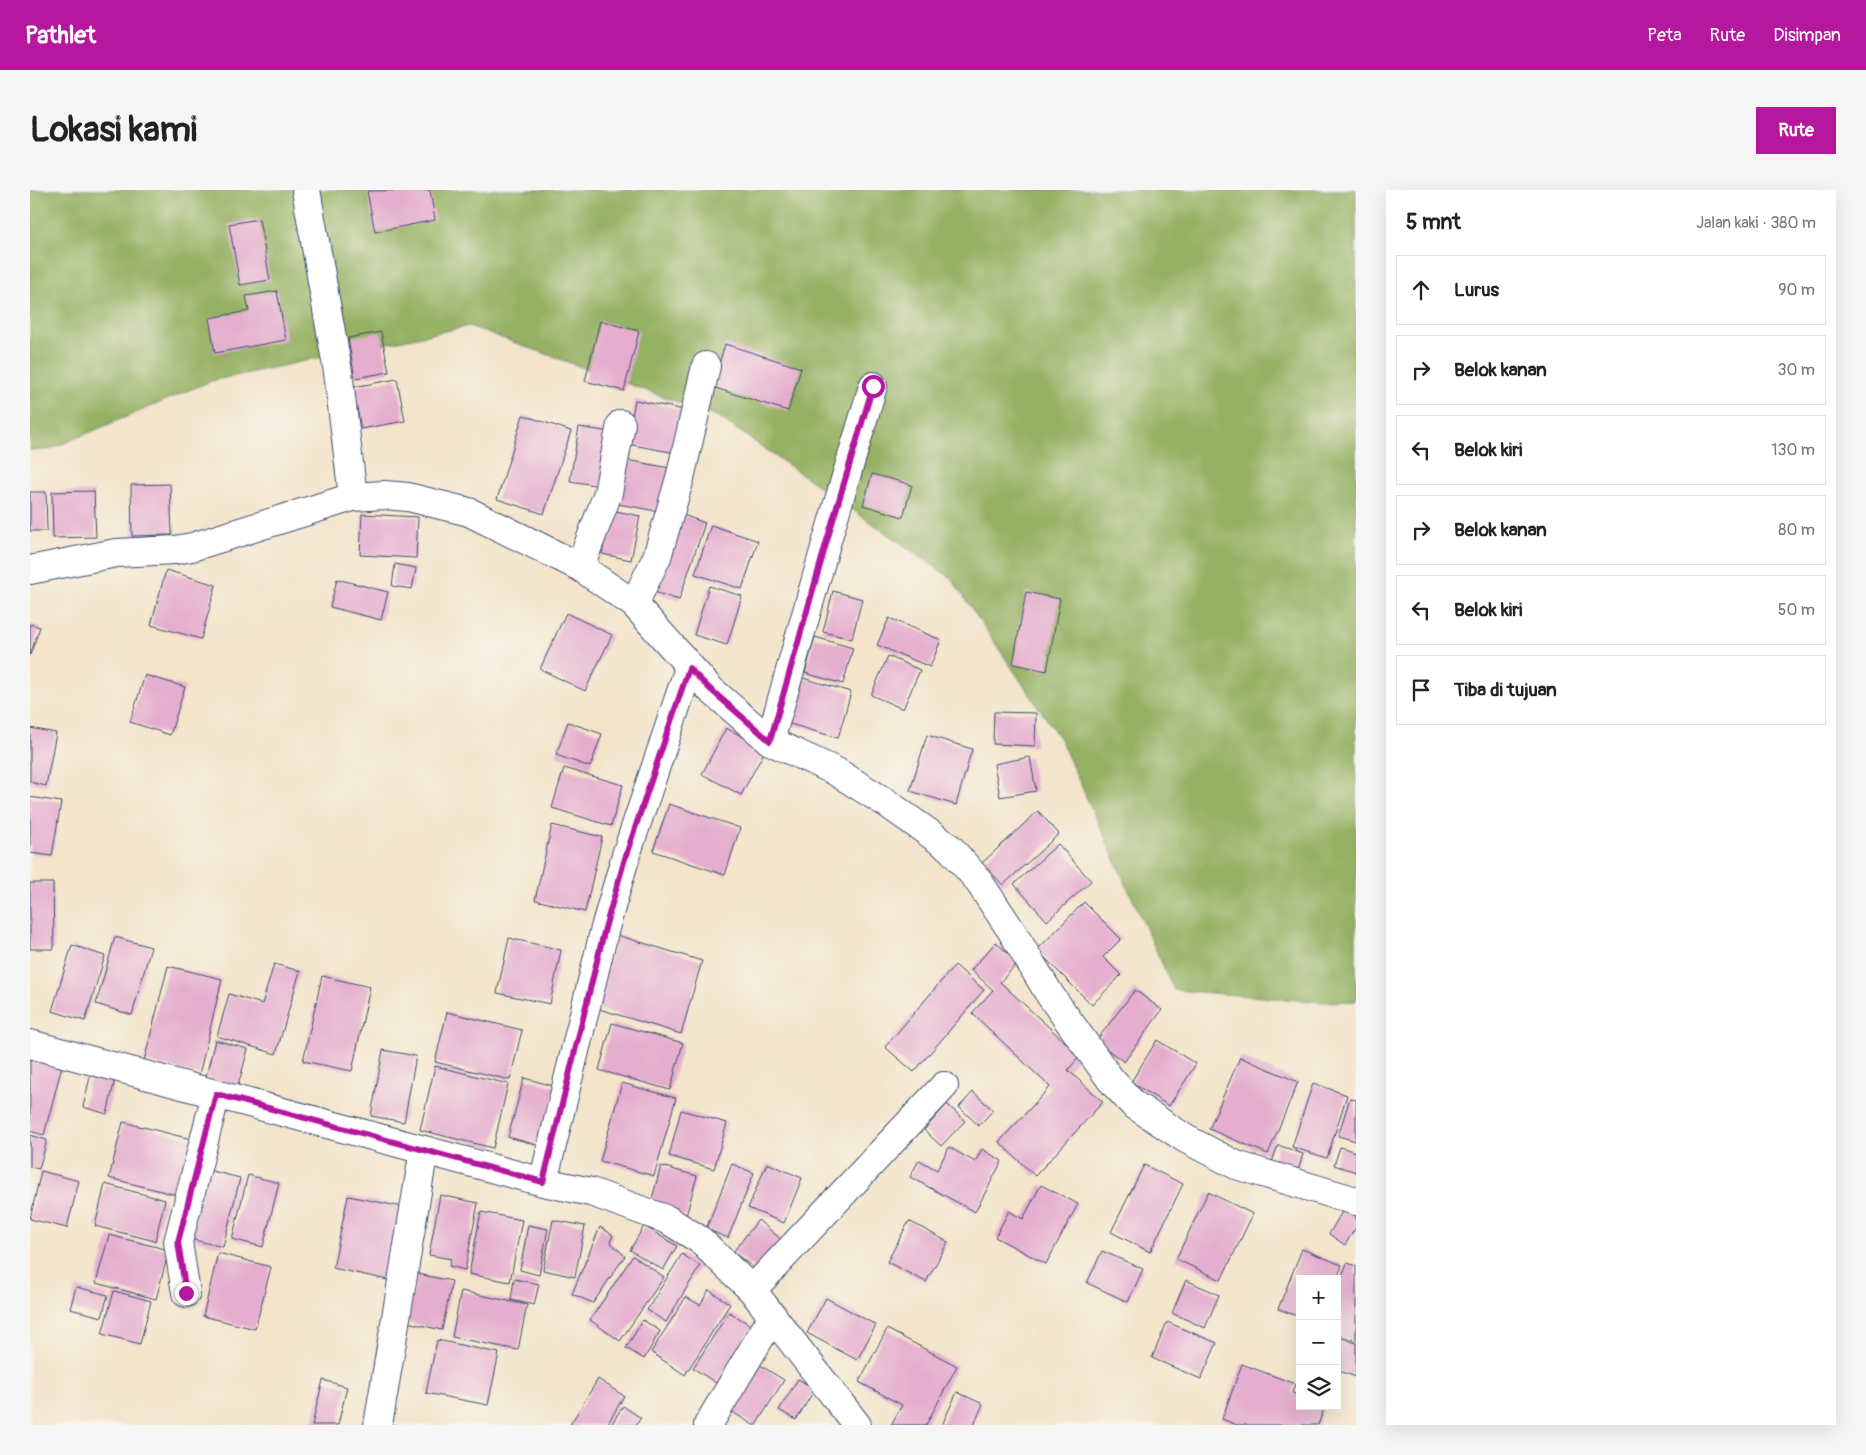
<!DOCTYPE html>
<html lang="id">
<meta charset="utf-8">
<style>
:root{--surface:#fff;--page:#f6f6f6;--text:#222;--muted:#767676;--line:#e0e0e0;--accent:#b5179e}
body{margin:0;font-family:Pangolin,sans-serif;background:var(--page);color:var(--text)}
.controls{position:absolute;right:15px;bottom:15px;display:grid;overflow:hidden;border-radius:0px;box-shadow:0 5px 20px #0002}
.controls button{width:45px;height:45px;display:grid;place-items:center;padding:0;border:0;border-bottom:1px solid var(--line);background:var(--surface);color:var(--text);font:25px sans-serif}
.stop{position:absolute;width:15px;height:15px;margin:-11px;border:4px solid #b5179e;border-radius:50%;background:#fff}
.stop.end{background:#b5179e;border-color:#fff;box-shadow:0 1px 5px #0008}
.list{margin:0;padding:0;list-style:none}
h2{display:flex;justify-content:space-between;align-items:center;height:65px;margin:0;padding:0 20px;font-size:21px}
h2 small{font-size:16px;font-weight:400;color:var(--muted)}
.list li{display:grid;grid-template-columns:32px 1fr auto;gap:15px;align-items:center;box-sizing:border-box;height:70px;margin:0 10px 10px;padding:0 10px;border:1px solid var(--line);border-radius:0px}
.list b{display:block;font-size:19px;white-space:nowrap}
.list em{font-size:16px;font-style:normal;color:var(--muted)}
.icon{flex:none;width:28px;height:28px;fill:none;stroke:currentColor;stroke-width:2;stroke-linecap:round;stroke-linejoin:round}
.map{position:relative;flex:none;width:1326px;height:1235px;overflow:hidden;border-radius:0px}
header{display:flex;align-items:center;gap:30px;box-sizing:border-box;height:70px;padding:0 25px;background:var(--accent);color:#fff}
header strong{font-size:24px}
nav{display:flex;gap:28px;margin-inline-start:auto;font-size:18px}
.intro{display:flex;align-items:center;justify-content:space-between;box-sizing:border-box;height:120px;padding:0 30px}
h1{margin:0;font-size:35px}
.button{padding:12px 22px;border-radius:0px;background:var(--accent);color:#fff;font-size:18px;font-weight:700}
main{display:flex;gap:30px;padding:0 30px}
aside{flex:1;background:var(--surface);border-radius:0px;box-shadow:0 5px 20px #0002}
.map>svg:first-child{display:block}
</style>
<header>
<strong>Pathlet</strong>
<nav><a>Peta</a><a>Rute</a><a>Disimpan</a></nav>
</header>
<div class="intro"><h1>Lokasi kami</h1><a class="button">Rute</a></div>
<main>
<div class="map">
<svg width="1326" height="1235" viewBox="0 0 1326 1235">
<rect width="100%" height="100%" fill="#f7f3e8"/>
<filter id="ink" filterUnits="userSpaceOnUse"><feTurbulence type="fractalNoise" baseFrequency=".02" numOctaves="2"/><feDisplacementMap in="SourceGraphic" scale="10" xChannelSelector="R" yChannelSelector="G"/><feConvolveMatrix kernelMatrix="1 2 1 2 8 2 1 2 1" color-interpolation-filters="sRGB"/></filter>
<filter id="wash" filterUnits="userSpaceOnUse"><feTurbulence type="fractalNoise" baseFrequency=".0096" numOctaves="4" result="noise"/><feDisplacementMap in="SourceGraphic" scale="20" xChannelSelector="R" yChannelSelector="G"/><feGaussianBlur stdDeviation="1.12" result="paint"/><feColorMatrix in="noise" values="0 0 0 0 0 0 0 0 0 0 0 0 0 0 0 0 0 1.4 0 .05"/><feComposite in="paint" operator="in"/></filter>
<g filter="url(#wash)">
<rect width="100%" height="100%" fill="#f3e4ca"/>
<path fill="#95b163" stroke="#587060" d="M0,0H1326V811L1293,812L1144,800L1030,549L921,388L689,227L439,136L181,191L18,260H0Z"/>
<g id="blocks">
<path fill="#e5aecf" d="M400,0L405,30L345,42L337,1Z
M229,29L240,90L210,95L199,34Z
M247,101L256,150L185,163L179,128L219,121L216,106Z
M570,131L609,141L594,201L555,191Z
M351,142L359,182L325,188L318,148Z
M695,154L771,178L758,221L682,197Z
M367,189L375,231L331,239L323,197Z
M605,210L655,220L646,263L597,254Z
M493,225L541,241L514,324L467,309Z
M549,237L580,242L571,296L540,291Z
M596,270L640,278L632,322L588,314Z
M842,284L882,295L873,327L833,315Z
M140,294L142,345L102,346L101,295Z
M64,301L66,347L23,348L22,302Z
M0,302H16L17,341H0Z
M581,320L610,326L601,370L572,364Z
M645,322L675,333L649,410L618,400Z
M332,324L388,327L386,368L330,365Z
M681,335L728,351L712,399L665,384Z
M365,374L386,378L382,399L362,396Z
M136,380L186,395L171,449L121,435Z
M307,389L358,402L351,430L300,417Z
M679,396L712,406L697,455L664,445Z
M803,401L832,409L822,449L793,442Z
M996,402L1030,409L1017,481L983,474Z
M536,423L582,445L555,501L510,479Z
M859,428L911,450L900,477L847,455Z
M0,434L10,437L0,465Z
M785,447L823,458L813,494L775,483Z
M858,466L890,480L873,519L841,505Z
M115,485L155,497L140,545L100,532Z
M766,486L821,502L808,548L753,532Z
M964,522L1006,523L1005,556L963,554Z
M538,532L572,544L560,577L526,565Z
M0,538L26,543L16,596L0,592Z
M696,538L736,559L711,605L672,584Z
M897,545L942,559L926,615L880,601Z
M1000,567L1006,601L970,607L964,574Z
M534,578L593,595L581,636L522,618Z
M0,607L31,612L22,666L0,663Z
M639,614L710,638L695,685L623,661Z
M1008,621L1029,644L973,695L952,673Z
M522,635L572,647L555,722L505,710Z
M1028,654L1061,691L1017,731L984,694Z
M0,693H23L24,759H0Z
M1054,712L1091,749L1073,767L1091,785L1062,815L1007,760Z
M587,745L672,771L651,844L566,818Z
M85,747L121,757L102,825L66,814Z
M479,748L531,760L520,814L467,803Z
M966,752L988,773L970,792L1050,866L1038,880L1073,912L1005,986L969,952L1020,897L942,823L963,800L941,780Z
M42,755L75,766L55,831L22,821Z
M244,774L270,781L246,864L187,846L199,804L232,814Z
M925,775L954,800L884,882L855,857Z
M138,776L192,789L169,885L114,871Z
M292,786L340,797L322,881L273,871Z
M1105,800L1132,820L1094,872L1066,851Z
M417,822L492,840L480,890L405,872Z
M582,833L653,853L640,900L569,880Z
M185,850L218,859L208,896L176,887Z
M1127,850L1166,874L1139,916L1101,892Z
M353,860L386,866L374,932L341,926Z
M1210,867L1268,892L1238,964L1179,939Z
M0,868L32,876L14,945L0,941Z
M405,876L478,894L463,958L390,940Z
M61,883L85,889L77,924L53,917Z
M494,888L527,897L511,956L478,947Z
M592,893L646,908L624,986L570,971Z
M1283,893L1317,905L1297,968L1262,957Z
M943,902L963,920L949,936L929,917Z
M1320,908L1326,910V951L1308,946Z
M917,914L935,931L911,956L894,940Z
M651,920L697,933L684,979L639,966Z
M93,932L165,950L151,1006L79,988Z
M0,945L17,950L9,979L0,977Z
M1248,955L1273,964L1268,981L1242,972Z
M919,957L945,972L952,959L972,971L945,1022L880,987L889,970L907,980Z
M1310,957L1326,962V982L1304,975Z
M737,973L772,988L754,1033L718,1018Z
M702,974L724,983L698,1048L676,1039Z
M1114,975L1153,994L1120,1062L1081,1042Z
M631,976L667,986L656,1026L620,1016Z
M178,980L210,988L193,1057L160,1049Z
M11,981L49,991L37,1038L0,1029Z
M218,985L249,993L233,1057L202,1049Z
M75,994L135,1010L125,1051L65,1036Z
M1011,995L1048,1014L1016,1074L965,1047L979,1021L993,1029Z
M1178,1002L1223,1024L1191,1090L1146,1069Z
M410,1005L448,1013L435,1080L419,1076L421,1069L399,1065Z
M318,1006L373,1017L358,1090L303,1078Z
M1316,1015L1326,1021V1037L1315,1055L1299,1044Z
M451,1022L492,1030L480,1092L439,1084Z
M523,1030L555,1036L545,1087L513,1080Z
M728,1030L752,1050L728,1081L703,1062Z
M879,1031L918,1052L896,1092L857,1072Z
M498,1035L518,1039L509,1085L490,1080Z
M614,1036L647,1056L633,1080L600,1060Z
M570,1037L583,1045L580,1052L595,1066L563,1113L542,1104Z
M79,1045L139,1060L126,1109L66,1093Z
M1272,1059L1312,1075L1307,1089H1270V1127L1248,1119Z
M1072,1061L1113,1079L1098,1112L1057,1093Z
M188,1063L241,1077L225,1139L173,1126Z
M652,1064L670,1076L636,1132L617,1120Z
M603,1066L634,1087L590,1151L560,1130Z
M1317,1073L1326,1076V1151L1307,1144V1098Z
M387,1084L422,1091L412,1140L377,1132Z
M484,1089L509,1094L504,1115L481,1110Z
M1156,1090L1189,1105L1175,1138L1142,1123Z
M46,1097L78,1105L72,1127L40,1119Z
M679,1100L700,1114L655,1185L621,1162L656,1107L670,1115Z
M84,1101L121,1111L110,1154L72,1144Z
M431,1101L497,1115L488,1160L422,1147Z
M796,1108L846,1135L827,1170L777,1143Z
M699,1122L722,1136L686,1193L663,1178Z
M613,1130L630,1141L614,1169L596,1158Z
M1137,1132L1187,1153L1171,1189L1122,1168Z
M857,1139L927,1176L896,1235H861L872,1215L829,1192Z
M1307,1146L1326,1153V1187L1307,1180Z
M407,1150L469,1163L458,1215L396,1203Z
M722,1170L754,1190L726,1235H723L693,1216Z
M1212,1174L1265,1194L1262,1203L1270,1206V1216H1295L1288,1235H1207L1192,1229Z
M568,1189L594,1206L577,1235H540Z
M768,1189L785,1199L766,1230L749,1220Z
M293,1190L317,1197L308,1235H282Z
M927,1202L953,1214L944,1235H912Z
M593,1216L611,1228L606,1235H581Z"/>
</g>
</g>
<g filter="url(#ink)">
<use href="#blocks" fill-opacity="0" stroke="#3b4a6e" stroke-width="1"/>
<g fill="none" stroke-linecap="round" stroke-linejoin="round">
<g stroke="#3b4a6e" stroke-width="30">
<path id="minor" d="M276,0L308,182L323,307
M550,377L578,303L591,234
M0,380L86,363L145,360L162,357L323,307L354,305L378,307L439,322L550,377L604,414L680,499L740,551L805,581L858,614L920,658L947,689L981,740L1020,805L1081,890L1103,914L1156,949L1206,975L1326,1011
M604,414L627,367L650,288L676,176
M740,551L798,347L843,196
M0,854L394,960L513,992L561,1002L638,1030L670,1050L722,1100L827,1235
M513,992L575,738L596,665L659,478
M722,1100L914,896
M156,1103L148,1052L186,904
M348,1235L394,960
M678,1235L743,1126"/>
</g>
<use href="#minor" stroke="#fff" stroke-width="28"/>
</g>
</g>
<g fill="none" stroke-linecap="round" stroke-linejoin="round" filter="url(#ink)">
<path stroke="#b5179e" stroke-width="6" d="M156,1103L148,1052L186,904L513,992L575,738L596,665L659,478L680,499L740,551L798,347L843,196"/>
</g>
</svg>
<div class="controls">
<button>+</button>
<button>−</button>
<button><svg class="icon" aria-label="layers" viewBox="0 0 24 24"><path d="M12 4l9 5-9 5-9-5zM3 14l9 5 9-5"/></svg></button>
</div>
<div class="stop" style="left:843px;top:196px"></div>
<div class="stop end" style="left:156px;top:1103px"></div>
</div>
<aside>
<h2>5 mnt<small>Jalan kaki · 380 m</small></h2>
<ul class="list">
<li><svg class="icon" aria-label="ahead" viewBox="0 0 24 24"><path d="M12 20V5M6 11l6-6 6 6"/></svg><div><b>Lurus</b></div><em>90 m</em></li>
<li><svg class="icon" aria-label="right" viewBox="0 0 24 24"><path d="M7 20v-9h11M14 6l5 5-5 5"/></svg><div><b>Belok kanan</b></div><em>30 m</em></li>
<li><svg class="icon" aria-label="left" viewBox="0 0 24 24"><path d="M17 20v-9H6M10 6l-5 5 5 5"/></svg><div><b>Belok kiri</b></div><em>130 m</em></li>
<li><svg class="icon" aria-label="right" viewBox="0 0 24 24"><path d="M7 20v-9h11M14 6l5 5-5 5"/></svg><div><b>Belok kanan</b></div><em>80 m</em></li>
<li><svg class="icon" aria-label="left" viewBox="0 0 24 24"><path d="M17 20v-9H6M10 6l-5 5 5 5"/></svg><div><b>Belok kiri</b></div><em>50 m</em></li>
<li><svg class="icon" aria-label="arrive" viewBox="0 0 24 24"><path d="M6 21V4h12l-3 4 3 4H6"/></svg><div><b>Tiba di tujuan</b></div></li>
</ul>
</aside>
</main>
